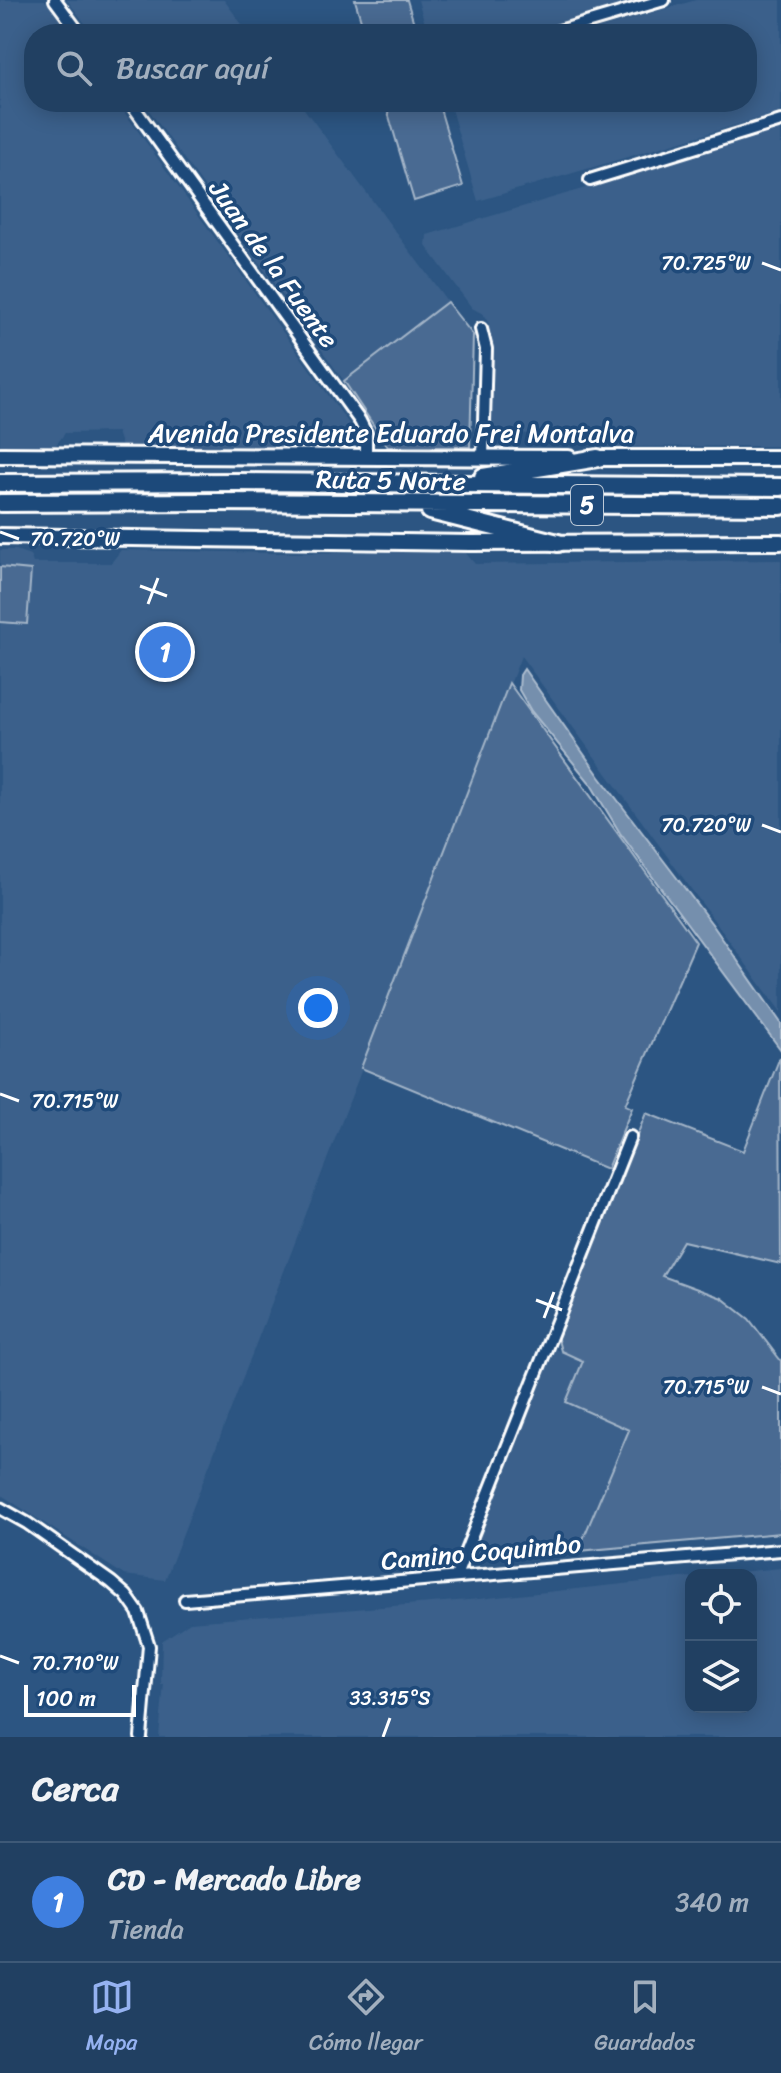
<!DOCTYPE html>
<html lang="es">
<meta charset="utf-8">
<style>
:root{--surface:#214062;--page:#294768;--text:#f1f3f6;--muted:#a2afbe;--line:#3e5977;--accent:#95b2f1}
body{margin:0;font-family:Sriracha,sans-serif;background:var(--page);color:var(--text)}
.controls{position:absolute;right:24px;bottom:24px;display:grid;overflow:hidden;border-radius:16px;box-shadow:0 4px 20px #0003}
.controls button{width:72px;height:72px;display:grid;place-items:center;padding:0;border:0;border-bottom:2px solid var(--line);background:var(--surface);color:var(--text);font:40px sans-serif}
.scale{position:absolute;left:24px;bottom:20px;width:112px;box-sizing:border-box;padding-left:8px;border:4px solid #fff;border-top:0;font-size:22px;line-height:28px;white-space:nowrap;color:#fff;-webkit-text-stroke:6px #1f4a7a;paint-order:stroke}
.you{position:absolute;left:318px;top:1008px;width:28px;height:28px;margin:-20px;border:6px solid #fff;border-radius:50%;background:#1a73e8;box-shadow:0 0 0 12px #1a73e833}
.badge{display:grid;place-items:center;width:52px;height:52px;border-radius:50%;background:var(--accent);color:#fff;font-size:26px;font-weight:700}
.pin{position:absolute;translate:-50% -50%;border:4px solid #fff;box-shadow:0 2px 8px #0006}
.list{margin:0;padding:0;list-style:none}
h2{display:flex;justify-content:space-between;align-items:center;height:104px;margin:0;padding:0 32px;font-size:34px}
h2 small{font-size:26px;font-weight:400;color:var(--muted)}
.list li{display:grid;grid-template-columns:52px 1fr auto;gap:24px;align-items:center;box-sizing:border-box;height:120px;padding:0 32px;border-top:2px solid var(--line)}
.list b{display:block;font-size:30px;white-space:nowrap}
.list p{margin:0;font-size:26px;white-space:nowrap;color:var(--muted)}
.list em{font-size:26px;font-style:normal;color:var(--muted)}
.icon{flex:none;width:44px;height:44px;fill:none;stroke:currentColor;stroke-width:2;stroke-linecap:round;stroke-linejoin:round}
.map{position:relative;flex:none;width:781px;height:1737px;overflow:hidden}
.search{position:absolute;background:var(--surface);box-shadow:0 4px 20px #0003;left:24px;right:24px;top:24px;height:88px;display:flex;align-items:center;gap:20px;box-sizing:border-box;padding:0 28px;border-radius:32px;color:var(--muted);font-size:30px}
.sheet{height:224px;background:var(--surface)}
nav{display:flex;justify-content:space-around;align-items:center;box-sizing:border-box;height:112px;border-top:2px solid var(--line);background:var(--surface);font-size:22px;color:var(--muted)}
nav a{display:grid;justify-items:center;gap:4px}
nav .on{color:var(--accent)}
.map>svg:first-child{display:block}
</style>
<div class="map">
<svg width="781" height="1737" viewBox="0 0 781 1737">
<rect width="100%" height="100%" fill="#2c5582"/>
<filter id="ink" filterUnits="userSpaceOnUse"><feTurbulence type="fractalNoise" baseFrequency=".0125" numOctaves="2"/><feDisplacementMap in="SourceGraphic" scale="16" xChannelSelector="R" yChannelSelector="G"/><feConvolveMatrix kernelMatrix="1 2 1 2 8 2 1 2 1" color-interpolation-filters="sRGB"/></filter>
<g filter="url(#ink)">
<path fill="#3b618b" d="M0,0H45L69,34H34V102H117L352,428L358,437L354,447H122L117,432L65,433L56,445H0Z
M67,0H224L249,34H93Z
M418,0H642L528,34H428Z
M696,0H781V112L478,201L449,102H747V34H580Z
M143,102H299L447,301L344,381Z
M781,130V446L623,447L597,445L581,439L549,437L491,429L492,341L488,336L489,324L483,314L472,308L426,246L427,235Z
M0,550H16L30,555L33,563H111L121,550L275,553L464,551L475,564L781,560V1012L521,656L165,1580L124,1575L0,1494Z
M550,1347L583,1361L629,1429L578,1551L468,1561Z
M781,1568V1737H159L164,1684H161L162,1641L190,1622L469,1600L691,1577V1707H751V1575H708Z"/>
<path fill="#486b92" stroke="#a4b5c8" stroke-width="2" d="M355,0H407L417,34H365Z
M399,102H438L463,186L414,201L386,106Z
M447,302L473,335L470,447H388L344,381Z
M0,567L31,570L27,624L0,622Z
M509,683L696,942L625,1105L632,1108L607,1169L361,1068Z
M780,1057L781,1264L683,1241L662,1276L722,1298L749,1319L781,1361V1533L578,1551L629,1430L566,1402L583,1361L561,1351L557,1336L646,1113L743,1151Z"/>
<path fill="#748fad" stroke="#acbcce" stroke-width="2" d="M524,669L600,777L712,924L781,1023V1050L620,833L590,783L531,711L519,690L520,675Z"/>
<g fill="none" stroke-linecap="round" stroke-linejoin="round">
<g stroke="#fff" stroke-width="16">
<path id="minor" d="M55,0L80,34
M549,34L664,0
M130,102L360,421L366,433V457
M590,180L781,121
M481,329L486,349L483,457
M0,1508L27,1523L111,1582L126,1595L138,1612L149,1646L141,1737
M456,1576L630,1137
M185,1600L781,1550"/>
</g>
<g stroke="#fff" stroke-width="20">
<path id="major" d="M0,455L569,458
M589,458H781
M0,536L471,543L781,542"/>
</g>
<g stroke="#fff" stroke-width="22">
<path id="highway" d="M483,477L598,458
M0,483L237,482L781,487
M0,503L215,502L781,506
M430,511L558,543"/>
</g>
<use href="#minor" stroke="#1f4a7a" stroke-width="10"/>
<use href="#major" stroke="#1f4a7a" stroke-width="14"/>
<use href="#highway" stroke="#1f4a7a" stroke-width="16"/>
</g>
</g>
<path fill="none" stroke="#fff" stroke-width="3" d="M762,263L781,270M0,532L19,539M140,586L167,596M148,604L158,578M762,825L781,832M0,1094L19,1101M536,1300L562,1310M544,1318L554,1292M762,1387L781,1394M0,1656L19,1663M383,1737L390,1718"/>
<g text-anchor="middle" dominant-baseline="central" stroke-width="7" stroke-linejoin="round" paint-order="stroke">
<rect fill="#1f4a7a" stroke="#bcc9d7" stroke-width="2" x="571" y="485" width="32" height="40" rx="6"/>
<g font-size="24" font-weight="bold" fill="#fff">
<text x="587" y="505">5</text>
</g>
<g font-size="26" fill="#fff" stroke="#1f4a7a">
<text transform="translate(274 264) rotate(54)">Juan de la Fuente</text>
<text x="391" y="433">Avenida Presidente Eduardo Frei Montalva</text>
<text transform="translate(391 480) rotate(1)">Ruta 5 Norte</text>
<text transform="translate(481 1552) rotate(-5)">Camino Coquimbo</text>
</g>
</g>
<g font-size="20" text-anchor="middle" fill="#fff" stroke="#1f4a7a" stroke-width="7" stroke-linejoin="round" paint-order="stroke">
<text x="706" y="270">70.725°W</text>
<text x="75" y="546">70.720°W</text>
<text x="706" y="832">70.720°W</text>
<text x="75" y="1108">70.715°W</text>
<text x="706" y="1394">70.715°W</text>
<text x="75" y="1670">70.710°W</text>
<text x="390" y="1705">33.315°S</text>
</g>
</svg>
<div class="controls">
<button><svg class="icon" aria-label="locate" viewBox="0 0 24 24"><circle cx="12" cy="12" r="6"/><path d="M12 2v4M12 18v4M2 12h4M18 12h4"/></svg></button>
<button><svg class="icon" aria-label="layers" viewBox="0 0 24 24"><path d="M12 4l9 5-9 5-9-5zM3 14l9 5 9-5"/></svg></button>
</div>
<div class="scale">100 m</div>
<div class="you"></div>
<div class="pin badge" style="left:165px;top:652px;background:#3f7fe0">1</div>
<div class="search"><svg class="icon" aria-label="search" viewBox="0 0 24 24"><circle cx="10" cy="10" r="6"/><path d="M15 15l6 6"/></svg>Buscar aquí</div>
</div>
<section class="sheet">
<h2>Cerca<small></small></h2>
<ul class="list">
<li><span class="badge" style="background:#3f7fe0">1</span><div><b>CD - Mercado Libre</b><p>Tienda</p></div><em>340 m</em></li>
</ul>
</section>
<nav>
<a class="on"><svg class="icon" aria-label="map" viewBox="0 0 24 24"><path d="M3 6l6-2 6 2 6-2v14l-6 2-6-2-6 2zM9 4v14M15 6v14"/></svg>Mapa</a>
<a><svg class="icon" aria-label="directions" viewBox="0 0 24 24"><path d="M12 3l9 9-9 9-9-9zM9 14v-3h6M13 9l2 2-2 2"/></svg>Cómo llegar</a>
<a><svg class="icon" aria-label="saved" viewBox="0 0 24 24"><path d="M7 4h10v16l-5-4-5 4z"/></svg>Guardados</a>
</nav>
